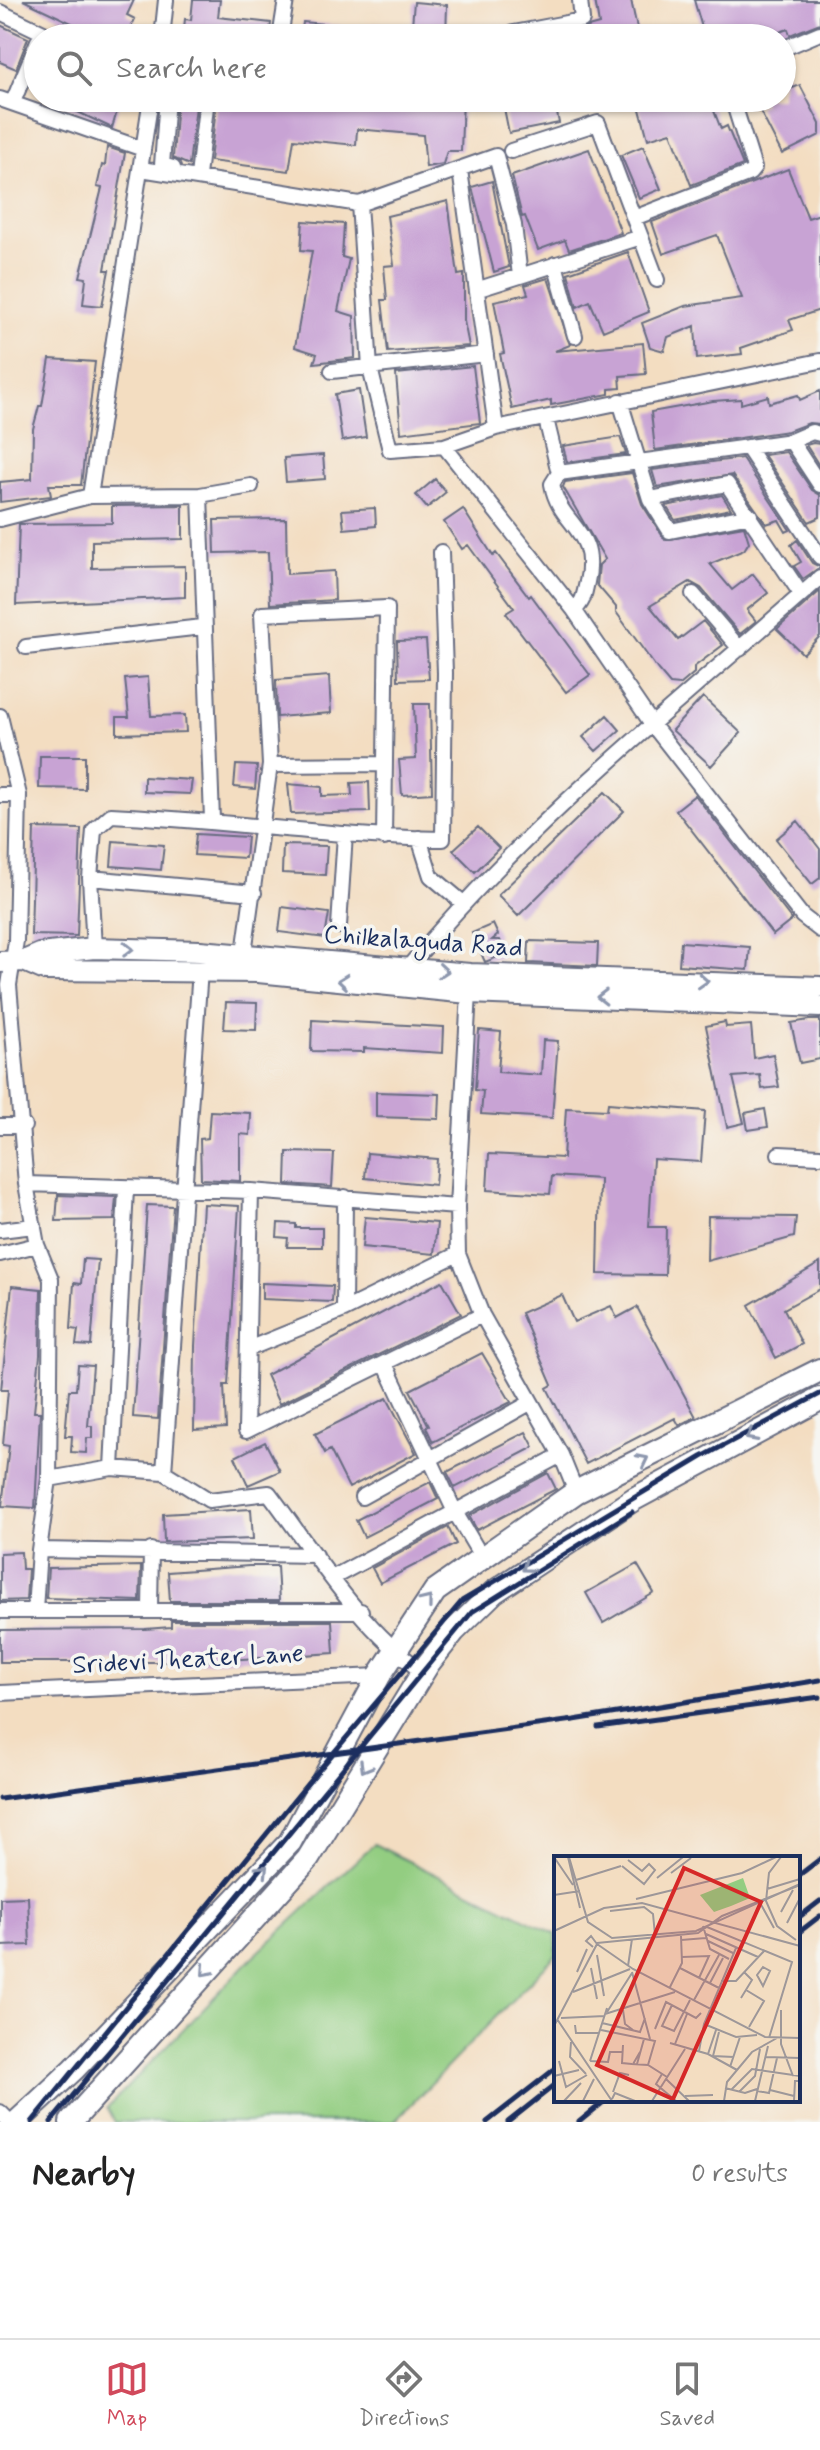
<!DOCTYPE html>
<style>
:root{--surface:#fff;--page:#f2f2f2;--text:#222;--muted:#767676;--line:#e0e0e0;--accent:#d1495b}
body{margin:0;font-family:Mynerve,sans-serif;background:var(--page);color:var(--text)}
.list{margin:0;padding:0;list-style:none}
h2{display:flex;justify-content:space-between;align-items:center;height:104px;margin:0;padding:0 32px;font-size:34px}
h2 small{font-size:26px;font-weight:400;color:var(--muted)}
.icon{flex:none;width:44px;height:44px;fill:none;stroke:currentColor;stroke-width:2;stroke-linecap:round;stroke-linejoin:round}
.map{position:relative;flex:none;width:820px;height:2122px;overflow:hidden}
.search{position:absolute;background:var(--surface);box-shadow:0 2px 6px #0004;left:24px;right:24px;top:24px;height:88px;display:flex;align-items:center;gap:20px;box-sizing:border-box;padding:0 28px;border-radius:44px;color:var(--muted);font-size:30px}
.sheet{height:216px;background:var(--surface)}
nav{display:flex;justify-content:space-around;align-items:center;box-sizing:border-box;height:112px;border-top:2px solid var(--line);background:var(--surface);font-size:22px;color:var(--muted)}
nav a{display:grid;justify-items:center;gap:4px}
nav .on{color:var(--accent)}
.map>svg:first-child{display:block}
</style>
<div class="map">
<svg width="820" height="2122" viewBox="0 0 820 2122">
<rect width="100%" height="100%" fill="#f6f6f2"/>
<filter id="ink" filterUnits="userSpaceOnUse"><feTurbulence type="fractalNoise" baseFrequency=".0125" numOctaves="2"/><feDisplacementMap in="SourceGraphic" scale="16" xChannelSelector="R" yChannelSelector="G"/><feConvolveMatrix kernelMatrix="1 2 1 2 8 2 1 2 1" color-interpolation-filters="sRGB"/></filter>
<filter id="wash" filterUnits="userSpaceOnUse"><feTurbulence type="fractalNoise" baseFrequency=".006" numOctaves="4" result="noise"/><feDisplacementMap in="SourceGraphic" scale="32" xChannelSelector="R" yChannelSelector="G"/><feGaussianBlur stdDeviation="1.8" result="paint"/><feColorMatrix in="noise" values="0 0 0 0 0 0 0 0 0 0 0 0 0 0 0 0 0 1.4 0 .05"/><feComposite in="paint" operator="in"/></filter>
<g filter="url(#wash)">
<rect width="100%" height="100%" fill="#f3ddc1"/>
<path fill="#93cd81" stroke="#577e70" stroke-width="2" d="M374,1844L556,1934V1955L394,2122H115L107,2108L251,1959Z"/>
<g id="blocks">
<path fill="#c8a3d4" d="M23,0H134L127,15L135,19L126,38H103Z
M193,0H220L218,17L271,23L269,38H183L185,19L191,20Z
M595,0H631L639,38H560L559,35L599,24Z
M694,0H820V23L790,35L788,29L762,38H705Z
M414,2L447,5L446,38H373L374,23L412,25Z
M303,22L342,26L340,38H301Z
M0,25L28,38L16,69L0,62Z
M782,67L793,88L800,85L820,124V135L782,154L758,107L764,104L761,98H782Z
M48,98H121L112,128Z
M177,98H197L189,165L173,158Z
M217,98H463L461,151H447L443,164L426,167L423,135L357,129L356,145L294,139L289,171L210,161Z
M502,98H554L559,123L509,133Z
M637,98H709L721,129L727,126L743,165L691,185L671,132L648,139Z
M643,146L661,189L639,198L621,155Z
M107,147L125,153L105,270H109L102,306L83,304L86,278L80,277L102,188L97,187L102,165L105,166Z
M589,149L621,233L569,250L565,240L538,250L525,216L522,217L512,176Z
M788,169L808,218L820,214V310L789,320L793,330L741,348L742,354L697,359L695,326L668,337L664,351L650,347L642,323L685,306L742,298L717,235L663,254L652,222Z
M492,181L509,267L494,272L472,187Z
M448,201L458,275L464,274V321L469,346L388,352L382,300H387L384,266L394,265L387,216Z
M303,221L344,224L342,257L349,259L338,311L354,316L355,358L314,363L317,354L295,347L312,251L301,250Z
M628,252L649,312L603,331L590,301L577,307L568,273Z
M548,278L570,345L555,351L643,343L646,374L620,376L621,388L609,389V394L551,405V400L512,409L500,354L504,353L494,301L528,294L525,285Z
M50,359L95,362L81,485H49L51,496L0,502V482L32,479L33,429L39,406H42Z
M473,366L480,423L401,433L396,374Z
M359,390L366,437L342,441L335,394Z
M820,391V424L809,423L788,431L655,450L651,412L713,401L741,399V404L768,396L769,403L798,395L800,400Z
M620,437L626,454L567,462L563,446Z
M813,443L820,444V467L806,445Z
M786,452L812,490L820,495V517L809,522L764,455Z
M323,455L325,479L286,482L284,458Z
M742,458L790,530L786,532L779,520L766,524L732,475L657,487L652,470Z
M632,473L642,504L665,540L744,526L749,542L744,550L710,564L732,590L753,574L768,593L747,610L756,621L740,634L701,588L690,582L650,606L678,640L703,621L723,645L694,667V673L680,685L670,684L658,670L616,612V607L597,585L599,565L605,559L563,487L565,482Z
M435,479L446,492L427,508L416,495Z
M722,495L731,509L675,520L666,506Z
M183,505V539L92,541V568L185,566V597L16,605L19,524L112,523V506Z
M375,508L376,526L344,529L342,510Z
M463,509L493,556L496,553L529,597L531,595L590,675L566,692L506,613L514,608L468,545L462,549L444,522Z
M286,519L287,574L334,571L335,600L270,604L268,552L215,553L214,520Z
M797,540L812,563L820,567L803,579L794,566L801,562L791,545Z
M820,591V636L803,654L777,629Z
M426,640L429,679L398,680L397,641Z
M329,676L331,713L277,717L276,680Z
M148,677L151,716L185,715L186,732L117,734V717H129L125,679Z
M703,697L741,733L711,766L672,730Z
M414,704H430L432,793L402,795L399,760L416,759Z
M607,715L620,730L596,751L583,737Z
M40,756H85V789L39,788Z
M236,765L257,766L255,789L234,787Z
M144,777L192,780L190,794L144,792Z
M369,782L370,812L291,814L288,784L322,787V796L352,795L351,783Z
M605,792L624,811L518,916L498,895Z
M695,795L792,920L773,935L676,810Z
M798,821L820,849V878L812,884L776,839Z
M478,827L499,848L475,872L453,850Z
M34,828L81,829L77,936L31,935Z
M196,834L247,837L245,858L194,855Z
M113,841L164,845L161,870L111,866Z
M283,845L327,846L325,875L282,873Z
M282,907L329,913L325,938L279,932Z
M493,924L498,935L492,940H500L506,954L485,962L472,933Z
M529,941L598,943L597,966L528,963Z
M681,942L750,947L748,970L679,965Z
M226,1002L257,1003L256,1030L224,1029Z
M312,1020L444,1027L443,1053L364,1048V1052L311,1051Z
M809,1020H820V1059L800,1063L791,1023Z
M725,1022L726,1027L751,1025L754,1058L773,1054L779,1087L762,1089L760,1075L733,1077L744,1123L727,1127L706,1026Z
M479,1030L501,1032L498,1072L541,1075L543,1040L558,1041L552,1118L481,1114L483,1091L475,1090Z
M376,1092L440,1094L439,1119L376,1117Z
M608,1103L705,1111L701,1162L653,1159L649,1227H666L665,1275L598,1274L600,1179L552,1176L550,1194L487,1190L489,1154L563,1158L566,1108L607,1110Z
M765,1109L768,1127L748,1130L745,1113Z
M210,1111L251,1113L250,1135L240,1134V1181L201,1179L200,1139L208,1138Z
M287,1152L334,1153L332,1187L286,1184Z
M367,1153L437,1159L435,1185L365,1178Z
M58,1195L116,1197L114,1220L56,1221Z
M203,1204L239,1206L228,1385H224L226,1428L194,1430L195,1346Z
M147,1205L173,1206L158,1419L133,1417Z
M708,1216L796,1217L794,1237L707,1261Z
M365,1217L437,1223L434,1254L362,1247Z
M278,1223L296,1224V1228H322V1247H287L288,1238L277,1237Z
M83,1259L98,1260L91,1346L76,1345L78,1330L71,1329L74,1283L81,1284Z
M820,1263V1289L784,1309L802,1344L776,1358L749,1305Z
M442,1281L461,1314L279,1404L266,1375Z
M262,1283L333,1286L332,1302L262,1299Z
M12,1286L41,1289L40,1355L34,1412H40L35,1508L2,1506L9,1446L3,1445L8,1390H1Z
M562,1295L574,1322L611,1306L617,1318L637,1307L696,1417L679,1425L675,1418L586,1464L547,1388L552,1385L521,1313Z
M482,1353L511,1402L433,1442L426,1427L429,1426L410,1390Z
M78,1365L93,1366L88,1426H92V1438H87L86,1453L71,1452L72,1436H65L69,1390H76Z
M387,1398L416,1453L349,1488L330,1450L325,1453L315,1434Z
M526,1432L534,1447L455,1488L447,1472Z
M265,1442L280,1471L248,1485L235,1457Z
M548,1473L556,1489L477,1530L469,1516Z
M430,1482L438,1499L364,1537L356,1520Z
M251,1509L253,1539L164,1542L163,1514Z
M448,1527L456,1544L380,1583L372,1568Z
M21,1552L22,1569H28L26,1600L0,1601V1553Z
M637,1564L654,1593L603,1623L586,1593Z
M141,1566L140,1601L46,1598L48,1568Z
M249,1566H277L279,1601H170L168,1572Z
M171,1621H332L334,1653L196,1662H0V1630L145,1629L171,1627Z
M28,1897L30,1945L0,1946V1898Z"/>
</g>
</g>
<g filter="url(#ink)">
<use href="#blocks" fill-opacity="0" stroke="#676c81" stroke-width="2"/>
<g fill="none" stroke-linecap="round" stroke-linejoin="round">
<g stroke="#676c81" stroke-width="18">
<path id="minor" d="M0,12L54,38
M162,38L166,0
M280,38L286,0
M488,38L582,20L580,0
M782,49L820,33
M167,98L162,165L173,168
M0,99L143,149
M13,102L38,41
M511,151L598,123L657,280
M141,169L359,204L496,156L514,225L520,276L479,289
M460,170L496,428
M198,176L207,98
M359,204L370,368L390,450L444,446L496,428L820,361
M634,218L750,173L754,168L732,98
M555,264L575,336
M520,276L641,237
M332,371L486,354
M620,401L650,499L727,484L801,594
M546,419L559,473
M791,441L820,485
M444,446L574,610L652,724L802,916L820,930
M747,447L820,557
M200,495L212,819
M90,496L151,98
M650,499L670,531L750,515
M0,519L90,496L200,495L251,486
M693,594L740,649
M574,610C584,602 584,594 587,582C599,529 559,526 552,484L559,473L791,441L812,432L820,434
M26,647L202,627
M0,716L19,795L16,941L9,985L26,1184L37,1245L51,1279L49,1479L39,1550L35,1610
M270,765L385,764
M0,795H19
M419,838L431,876L462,902
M90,878L254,893
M339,926L345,834
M94,948L90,878L94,830L111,815C222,820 332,837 443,839L445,673L441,552
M244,953L270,765L262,614L387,608L384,838
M407,969C527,822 679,703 820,578
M469,993L457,1207L458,1254L482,1315L561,1455L576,1492
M0,1126H24
M779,1154L820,1156
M26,1184L251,1191L457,1207
M251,1191L246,1431L482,1315
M0,1230L34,1226
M0,1254L37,1245
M344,1310L345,1197
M248,1349L344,1310L458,1254
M386,1366L455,1512L481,1556
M112,1468L126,1189
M164,1472L200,970
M49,1479L112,1468L164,1472L209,1500L269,1493C315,1554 360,1628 423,1672
M362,1497L530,1403
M39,1550L315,1555
M332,1578L561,1455
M150,1608L151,1550
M0,1611H361
M0,1693L379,1676
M0,2112L10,2122"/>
</g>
<g stroke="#676c81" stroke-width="24">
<path id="secondary" d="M24,961L40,954L94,948L200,951L470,974L820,987
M0,962L24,961L45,970L258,972L469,993L820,1007"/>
</g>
<g stroke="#676c81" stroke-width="26">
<path id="primary" d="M17,2122L74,2069L290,1842L379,1676L435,1591L576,1492L820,1370
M71,2122L308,1859L428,1664L454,1631L494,1592L634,1499L820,1399"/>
</g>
<use href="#minor" stroke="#fff" stroke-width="14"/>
<use href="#secondary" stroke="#fff" stroke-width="20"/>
<use href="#primary" stroke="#fff" stroke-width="22"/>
<path stroke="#1b2f5e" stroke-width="5" d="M598,1727L820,1697
M0,1799L574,1720L820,1680
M798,1876L820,1859
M798,1918L820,1901
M798,1933L820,1916
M32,2122L308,1783L462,1601L702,1457L820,1394
M51,2122L472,1612L632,1512
M487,2122L556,2068
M508,2122L556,2084
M579,2122L606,2100"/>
</g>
<defs><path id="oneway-chevron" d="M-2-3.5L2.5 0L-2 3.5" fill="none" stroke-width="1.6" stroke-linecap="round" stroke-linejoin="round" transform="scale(2)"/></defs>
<g stroke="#8d97ae">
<use href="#oneway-chevron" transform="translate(128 949) rotate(1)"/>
<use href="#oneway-chevron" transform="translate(443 971) rotate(5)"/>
<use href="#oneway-chevron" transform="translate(343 981) rotate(-174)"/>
<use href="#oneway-chevron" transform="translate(703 981) rotate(3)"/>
<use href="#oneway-chevron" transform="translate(602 997) rotate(-179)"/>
<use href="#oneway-chevron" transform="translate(751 1436) rotate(152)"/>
<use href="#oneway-chevron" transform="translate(643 1460) rotate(-27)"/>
<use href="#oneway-chevron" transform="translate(527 1567) rotate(144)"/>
<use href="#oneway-chevron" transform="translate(427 1601) rotate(-51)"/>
<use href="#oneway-chevron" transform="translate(365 1767) rotate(120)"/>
<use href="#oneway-chevron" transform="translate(263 1870) rotate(-46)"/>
<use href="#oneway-chevron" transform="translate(206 1971) rotate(132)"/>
</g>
</g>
<g text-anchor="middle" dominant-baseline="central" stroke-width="7" stroke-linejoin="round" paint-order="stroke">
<g font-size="26" fill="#1b2f5e" stroke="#f6f6f2">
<text transform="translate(423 942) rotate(4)">Chilkalaguda Road</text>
<text transform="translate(188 1660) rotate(-3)">Sridevi Theater Lane</text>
</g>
</g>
<g transform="translate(554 1856)">
<rect width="246" height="246" fill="#f3ddc1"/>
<path d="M189,22L196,42L177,50L160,56L146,39Z" fill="#93cd81"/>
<path fill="none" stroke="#9d9799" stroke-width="2" d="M0,1L19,29M14,1L26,52M15,1L34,66L58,82L142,75L246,28M227,1L215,17L212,45L223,70L242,84M68,10L90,28L101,14L95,8L88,15L74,4M117,17L137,2M103,22L129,1M22,24L67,10M213,33L246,23M0,39L26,35M82,43L188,17L222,1M205,45L220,72M56,55L90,51L99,58L101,79M227,56L239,34M233,67L246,42M149,70L156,93L175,103M153,71L238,106L215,182M0,75L50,52L88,47L246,90M152,78L204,101M127,84L152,82M154,85L179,97M43,87L144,77L168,60L246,29M43,88L79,113L211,181L246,182M43,99L50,140M128,101L155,100L145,122M74,110L78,83M209,111L216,115L209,130L203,119ZM37,112L43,143M126,112L165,132M23,116L33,93M78,116L96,183M167,125H182L211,94M156,127L169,102M116,131L128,107L127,80M192,134L210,145L195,171M19,136L76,113M187,142L198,124L190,116M140,144L165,99M118,149L108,170L120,175L136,144M69,154L71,168L79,174M227,154V188L239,220M53,156L78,117M51,158L121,136M7,162L51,160M3,163L58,245M48,167L86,176L91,162M150,168L182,181L203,179M21,169L22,177H45M0,170L43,88L37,80L32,85L39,91M101,173L112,146L142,162L147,157M47,174L101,185L94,209M165,176L159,200L180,201M17,186L16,201L32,218M116,187L154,198L183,214M121,188L133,158M69,189L68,207L78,208M145,195L150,168L182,92M86,196L79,208L94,209L113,221M154,198L162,174M212,201L246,202M5,205L12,231L33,219M36,205L53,152M36,205L54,206L56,196H69M83,208L90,183M176,211L186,181M108,218L102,228L122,245M0,220L25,214M112,223L135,245M171,232L191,237L203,233M177,234L198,213L246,220M216,234L240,240M203,235L215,237L223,202M59,236L66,217L75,219M185,236L201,220L206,193M131,240L159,239M58,243L61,237L81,245M10,245L27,227M29,245L40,223M98,245L131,193M170,245L173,226L198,196L223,182M201,245L214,190M240,245L241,225H246"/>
<path fill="#d62828" fill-opacity="0.15" stroke="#d62828" stroke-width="4" d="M130,12L207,46L119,243L43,209Z"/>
<rect width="246" height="246" fill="none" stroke="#1b2f5e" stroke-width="4"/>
</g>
</svg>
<div class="search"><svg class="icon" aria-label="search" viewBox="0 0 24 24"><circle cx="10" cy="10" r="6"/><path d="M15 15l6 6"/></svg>Search here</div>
</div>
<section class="sheet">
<h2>Nearby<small>0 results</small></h2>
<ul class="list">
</ul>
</section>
<nav>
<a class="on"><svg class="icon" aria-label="map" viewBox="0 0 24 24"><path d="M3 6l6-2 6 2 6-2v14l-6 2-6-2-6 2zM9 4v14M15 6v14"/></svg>Map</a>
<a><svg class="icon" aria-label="directions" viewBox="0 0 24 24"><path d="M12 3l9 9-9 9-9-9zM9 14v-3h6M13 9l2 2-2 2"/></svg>Directions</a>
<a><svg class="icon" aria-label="saved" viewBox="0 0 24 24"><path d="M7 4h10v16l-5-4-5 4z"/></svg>Saved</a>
</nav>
